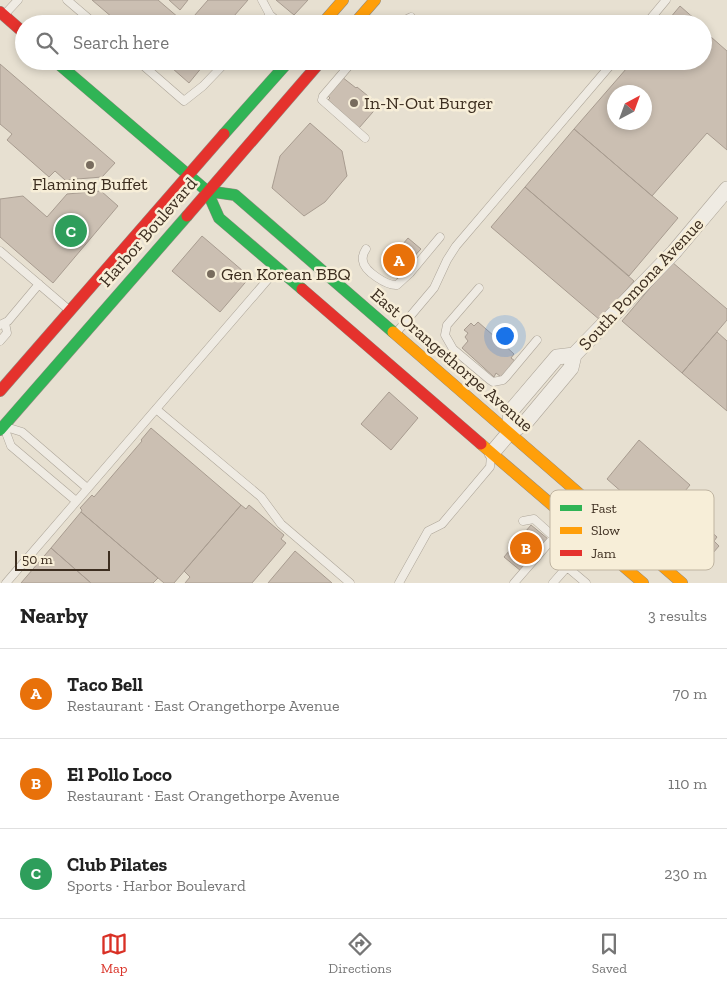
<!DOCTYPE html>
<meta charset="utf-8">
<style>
:root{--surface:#fff;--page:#f6f6f6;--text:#222;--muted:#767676;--line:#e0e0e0;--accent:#d93025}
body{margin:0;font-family:"Zilla Slab",serif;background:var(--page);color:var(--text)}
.compass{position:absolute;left:607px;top:85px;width:45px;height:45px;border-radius:50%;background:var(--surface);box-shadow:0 2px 8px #0003;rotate:41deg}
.scale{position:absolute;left:15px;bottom:12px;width:95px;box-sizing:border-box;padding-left:5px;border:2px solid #3d2e20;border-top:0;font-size:14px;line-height:18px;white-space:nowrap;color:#3d2e20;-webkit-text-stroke:4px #f7eed8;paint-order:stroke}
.you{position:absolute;left:504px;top:335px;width:18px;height:18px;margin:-12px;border:4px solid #fff;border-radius:50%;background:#1a73e8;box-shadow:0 0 0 8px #1a73e833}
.badge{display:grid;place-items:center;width:32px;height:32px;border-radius:50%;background:var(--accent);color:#fff;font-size:16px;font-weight:700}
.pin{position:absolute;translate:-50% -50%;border:2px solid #fff;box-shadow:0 1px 5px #0006}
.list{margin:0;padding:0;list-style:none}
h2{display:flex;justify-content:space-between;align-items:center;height:65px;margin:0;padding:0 20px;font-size:21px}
h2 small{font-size:16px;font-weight:400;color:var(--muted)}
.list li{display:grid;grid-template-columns:32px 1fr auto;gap:15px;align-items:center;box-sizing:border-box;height:90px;padding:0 20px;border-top:1px solid var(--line)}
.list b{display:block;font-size:19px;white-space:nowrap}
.list p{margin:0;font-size:16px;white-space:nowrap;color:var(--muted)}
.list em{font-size:16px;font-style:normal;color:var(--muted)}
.icon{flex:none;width:28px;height:28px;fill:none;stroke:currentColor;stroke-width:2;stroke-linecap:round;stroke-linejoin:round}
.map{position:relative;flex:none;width:727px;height:583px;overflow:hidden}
.search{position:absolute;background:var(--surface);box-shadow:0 2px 8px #0003;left:15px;right:15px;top:15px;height:55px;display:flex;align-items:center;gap:12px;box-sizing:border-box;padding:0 18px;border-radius:28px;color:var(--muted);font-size:19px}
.sheet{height:335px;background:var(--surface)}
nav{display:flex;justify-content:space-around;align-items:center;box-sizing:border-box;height:70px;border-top:1px solid var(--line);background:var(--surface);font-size:14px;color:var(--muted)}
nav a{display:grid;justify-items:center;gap:2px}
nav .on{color:var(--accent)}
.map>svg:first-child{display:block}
</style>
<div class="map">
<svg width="727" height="583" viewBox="0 0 727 583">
<rect width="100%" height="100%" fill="#e7e0d1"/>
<path fill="#cbbfb2" stroke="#a89c90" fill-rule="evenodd" d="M92,0H158L186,24H120Z
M169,0H188L180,10Z
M208,0H248L227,24H187Z
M276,0H308L294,15Z
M680,6L697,21L696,24H665Z
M703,30L727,51V150L707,133L652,196L574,129L633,61H703ZM614,92H644V122H614Z
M164,61H207L189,83Z
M0,64L115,163L102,177L65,180L55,171L49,177L7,140L12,134L0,124Z
M342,77L356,88L357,87L379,105L359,128L328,100L330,98L327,95Z
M310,123L342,151L347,176L325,202L304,216L272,188L280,156Z
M574,129L678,218L629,276L525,187Z
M525,187L634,281L600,320L491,227Z
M101,191L118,206L53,283L0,237V199L23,196L47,217L67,194Z
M202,236L250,277L220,312L172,271Z
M408,238L421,249L409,262L412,264L398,279L382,265L394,249L397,251Z
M672,262L727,309V320L682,373L622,321Z
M478,322L494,336L495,334L503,341L501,342L514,354L511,358L515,361L501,377L496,373L494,377L462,348L468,341L465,337L468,333L464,330L471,323L474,326Z
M717,332L727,341V411L682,373Z
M389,392L418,418L391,450L361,424Z
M151,428L241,505L174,583H164L81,512L82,510L80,508L92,495L94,497L142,441L141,440Z
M639,440L690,485L658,524L607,479Z
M241,505L246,509L249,505L284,535L281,539L286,543L252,583H185L190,577L184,571Z
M81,512L158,578L153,583H91L51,548Z
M698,520L717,537L714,541L719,546L700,568L676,546Z
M531,525L548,539L521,571L504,557Z
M51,548L91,583H21Z
M295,551L332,583H268Z"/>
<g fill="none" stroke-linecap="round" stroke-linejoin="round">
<g stroke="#ada599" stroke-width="9">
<path id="lane" d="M67,0L95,24
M262,0L270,15L281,24
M5,14L18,0
M262,24L270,15
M397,24L411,17
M646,24L666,0
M138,61L184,101L203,86L227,61
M353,61L323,96L322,100L365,138
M366,249C364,252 362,257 363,261C364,271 387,286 397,285L410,273L440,237
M0,251L69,310
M479,288L447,325L445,335L453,349L490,380L493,382L503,380L506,377L537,340
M0,325L8,321L39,284
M396,333L434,288L447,260L456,246L614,61
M0,341L7,333L5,323
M156,409L261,497L281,524L350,583
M6,427L22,432L87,488
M5,430L11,446L76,501
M6,583L276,270
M399,583L428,531L442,524L490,467L491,456
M514,583L554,537L534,519L523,521
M553,583L567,567L586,583"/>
</g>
<g stroke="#ada599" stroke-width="16">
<path id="street" d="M509,433L511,411L557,357L574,355
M492,453L509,433L525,423L571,368L574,355L674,252L727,189"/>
</g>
<g stroke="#928b80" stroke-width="12">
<path id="fast" d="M55,61L207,191L219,218L302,289
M224,134L289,61
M207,191L235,195L393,332
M0,430L187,216"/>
</g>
<g stroke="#928b80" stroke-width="12">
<path id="slow" d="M322,24L343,0
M354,24L375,0
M393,332L682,583
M481,444L643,583"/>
</g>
<g stroke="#928b80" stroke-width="12">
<path id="jam" d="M0,12L24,33
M187,216L321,61
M302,289L481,444
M0,391L224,134"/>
</g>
<use href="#lane" stroke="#efebe3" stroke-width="8"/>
<use href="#street" stroke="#efebe3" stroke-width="15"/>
<use href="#fast" stroke="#30b455" stroke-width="11"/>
<use href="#slow" stroke="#ff9f0a" stroke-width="11"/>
<use href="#jam" stroke="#e5322d" stroke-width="11"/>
</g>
<g fill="#786c5e" stroke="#f7eed8" stroke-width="2">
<circle cx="354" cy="103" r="5"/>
<circle cx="90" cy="165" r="5"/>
<circle cx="211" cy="274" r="5"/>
</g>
<g text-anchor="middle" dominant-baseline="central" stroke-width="5" stroke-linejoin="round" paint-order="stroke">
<g font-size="18" fill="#3d2e20" stroke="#f7eed8" text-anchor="start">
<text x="364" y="103">In-N-Out Burger</text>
<text x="90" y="184" text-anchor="middle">Flaming Buffet</text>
<text x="221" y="274">Gen Korean BBQ</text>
</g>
<g font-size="18" fill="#3d2e20" stroke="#f7eed8">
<text transform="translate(148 232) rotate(-49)">Harbor Boulevard</text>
<text transform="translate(641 284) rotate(-47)">South Pomona Avenue</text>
<text transform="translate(452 360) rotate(41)">East Orangethorpe Avenue</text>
</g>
</g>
<rect x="550" y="490" width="164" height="80" rx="8" fill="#f7eed8" stroke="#bfb4a1" stroke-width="1"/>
<rect x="560" y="505" width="22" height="6" fill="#30b455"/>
<rect x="560" y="527" width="22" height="7" fill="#ff9f0a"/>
<rect x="560" y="550" width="22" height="6" fill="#e5322d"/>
<g font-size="14" fill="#3d2e20">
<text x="591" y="513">Fast</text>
<text x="591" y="535">Slow</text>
<text x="591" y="558">Jam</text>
</g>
</svg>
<svg class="compass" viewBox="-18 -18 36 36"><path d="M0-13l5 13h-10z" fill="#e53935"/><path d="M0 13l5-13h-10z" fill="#767676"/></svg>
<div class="scale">50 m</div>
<div class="you"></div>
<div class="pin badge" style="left:399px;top:260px;background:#e8710a">A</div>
<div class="pin badge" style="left:526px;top:548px;background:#e8710a">B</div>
<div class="pin badge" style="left:71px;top:231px;background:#2e9e5b">C</div>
<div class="search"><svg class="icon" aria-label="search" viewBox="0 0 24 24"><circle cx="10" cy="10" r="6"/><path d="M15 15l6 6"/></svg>Search here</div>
</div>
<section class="sheet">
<h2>Nearby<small>3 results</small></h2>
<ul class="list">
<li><span class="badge" style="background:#e8710a">A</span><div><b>Taco Bell</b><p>Restaurant · East Orangethorpe Avenue</p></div><em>70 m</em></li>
<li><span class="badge" style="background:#e8710a">B</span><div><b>El Pollo Loco</b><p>Restaurant · East Orangethorpe Avenue</p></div><em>110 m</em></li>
<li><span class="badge" style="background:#2e9e5b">C</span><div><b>Club Pilates</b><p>Sports · Harbor Boulevard</p></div><em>230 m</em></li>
</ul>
</section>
<nav>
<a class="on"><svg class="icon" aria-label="map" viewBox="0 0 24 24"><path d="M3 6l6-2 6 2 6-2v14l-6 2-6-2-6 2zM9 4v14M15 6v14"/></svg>Map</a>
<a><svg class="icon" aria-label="directions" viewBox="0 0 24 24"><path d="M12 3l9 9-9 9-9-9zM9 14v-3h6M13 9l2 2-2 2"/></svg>Directions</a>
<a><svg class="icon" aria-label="saved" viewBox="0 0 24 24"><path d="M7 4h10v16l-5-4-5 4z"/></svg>Saved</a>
</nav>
